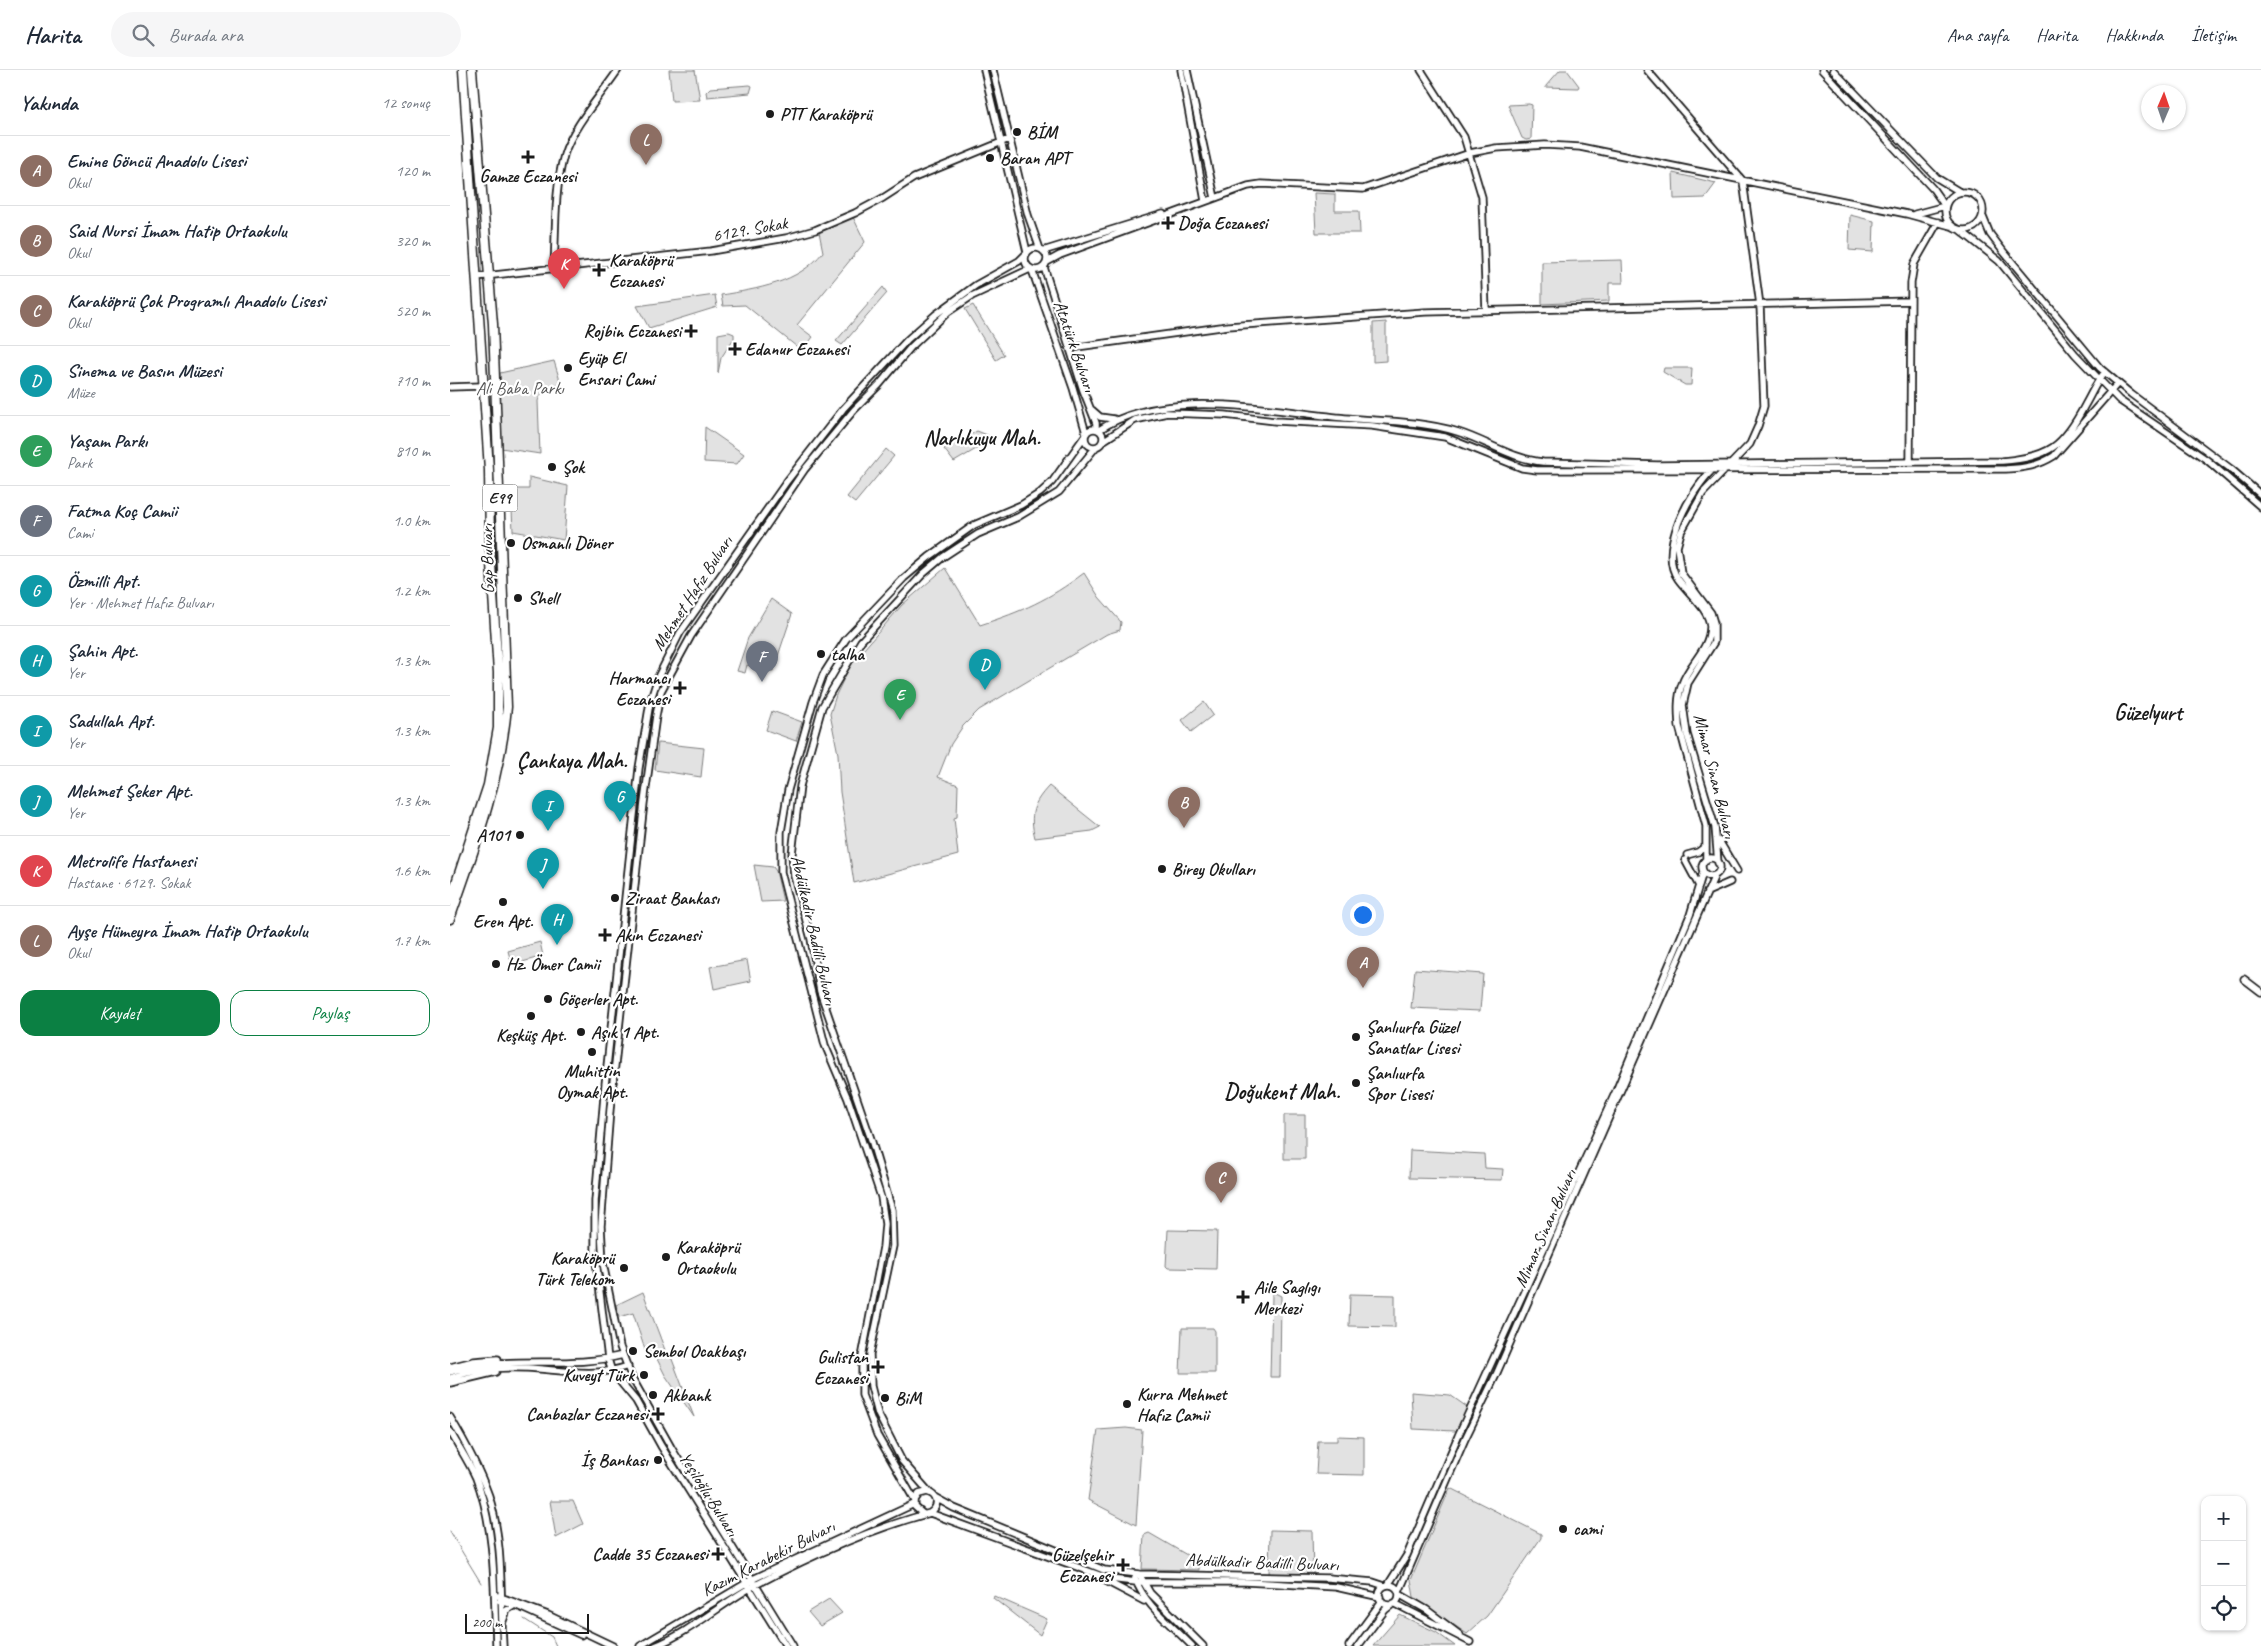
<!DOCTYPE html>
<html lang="tr">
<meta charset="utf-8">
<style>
:root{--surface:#fff;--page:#f6f6f7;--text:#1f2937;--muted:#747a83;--line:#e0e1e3;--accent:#0b8043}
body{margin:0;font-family:Caveat,sans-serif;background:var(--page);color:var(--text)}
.controls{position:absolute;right:15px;bottom:15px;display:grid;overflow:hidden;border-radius:10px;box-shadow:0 1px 4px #0004}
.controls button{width:45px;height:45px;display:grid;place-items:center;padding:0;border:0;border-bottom:1px solid var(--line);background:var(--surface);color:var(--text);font:25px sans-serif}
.compass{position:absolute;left:1691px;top:15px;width:45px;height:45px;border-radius:50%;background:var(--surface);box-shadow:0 1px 4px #0004;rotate:2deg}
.scale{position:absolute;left:15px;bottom:12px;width:124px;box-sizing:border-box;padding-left:5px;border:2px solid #1c1c1c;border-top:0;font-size:14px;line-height:18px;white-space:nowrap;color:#1c1c1c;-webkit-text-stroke:4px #fff;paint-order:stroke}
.you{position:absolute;left:912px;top:844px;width:18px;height:18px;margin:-12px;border:4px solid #fff;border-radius:50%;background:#1a73e8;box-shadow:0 0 0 8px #1a73e833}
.badge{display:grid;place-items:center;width:32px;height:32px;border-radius:50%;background:var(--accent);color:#fff;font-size:16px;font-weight:700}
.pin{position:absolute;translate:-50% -41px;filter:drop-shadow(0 1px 2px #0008)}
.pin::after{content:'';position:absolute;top:26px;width:18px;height:15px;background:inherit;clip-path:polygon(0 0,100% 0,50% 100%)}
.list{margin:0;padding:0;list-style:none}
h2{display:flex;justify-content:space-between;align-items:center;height:65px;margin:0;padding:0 20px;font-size:21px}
h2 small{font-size:16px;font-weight:400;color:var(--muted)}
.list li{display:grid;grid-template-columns:32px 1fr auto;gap:15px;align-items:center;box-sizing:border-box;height:70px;padding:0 20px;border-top:1px solid var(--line)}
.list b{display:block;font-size:19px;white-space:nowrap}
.list p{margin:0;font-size:16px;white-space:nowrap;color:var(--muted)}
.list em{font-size:16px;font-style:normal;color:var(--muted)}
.actions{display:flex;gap:10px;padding:15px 20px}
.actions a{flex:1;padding:11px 0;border:1px solid var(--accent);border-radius:15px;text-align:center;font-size:18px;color:var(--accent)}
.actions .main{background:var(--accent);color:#fff}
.icon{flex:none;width:28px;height:28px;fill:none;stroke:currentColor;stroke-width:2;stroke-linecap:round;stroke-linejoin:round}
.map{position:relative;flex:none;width:1811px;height:1576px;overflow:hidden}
header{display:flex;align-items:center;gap:30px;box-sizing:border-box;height:70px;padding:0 25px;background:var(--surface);border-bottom:1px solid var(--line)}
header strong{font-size:24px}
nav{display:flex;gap:28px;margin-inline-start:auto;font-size:18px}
.search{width:350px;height:45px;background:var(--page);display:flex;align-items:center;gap:12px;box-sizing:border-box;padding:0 18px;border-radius:28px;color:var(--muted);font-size:19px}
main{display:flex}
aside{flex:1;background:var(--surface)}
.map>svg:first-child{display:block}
</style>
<header>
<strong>Harita</strong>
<div class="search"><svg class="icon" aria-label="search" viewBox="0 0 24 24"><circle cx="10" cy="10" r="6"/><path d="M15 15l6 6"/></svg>Burada ara</div>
<nav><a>Ana sayfa</a><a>Harita</a><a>Hakkında</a><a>İletişim</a></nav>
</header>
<main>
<aside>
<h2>Yakında<small>12 sonuç</small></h2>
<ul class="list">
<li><span class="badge" style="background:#8d6e63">A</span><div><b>Emine Göncü Anadolu Lisesi</b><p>Okul</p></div><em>120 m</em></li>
<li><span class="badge" style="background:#8d6e63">B</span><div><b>Said Nursi İmam Hatip Ortaokulu</b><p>Okul</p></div><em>320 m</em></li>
<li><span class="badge" style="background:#8d6e63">C</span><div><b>Karaköprü Çok Programlı Anadolu Lisesi</b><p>Okul</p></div><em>520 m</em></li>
<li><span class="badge" style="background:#0f9aa8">D</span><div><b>Sinema ve Basın Müzesi</b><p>Müze</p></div><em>710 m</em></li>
<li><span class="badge" style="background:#2e9e5b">E</span><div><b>Yaşam Parkı</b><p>Park</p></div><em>810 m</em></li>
<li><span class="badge" style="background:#6b7280">F</span><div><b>Fatma Koç Camii</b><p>Cami</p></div><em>1.0 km</em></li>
<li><span class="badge" style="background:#0f9aa8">G</span><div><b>Özmilli Apt.</b><p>Yer · Mehmet Hafız Bulvarı</p></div><em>1.2 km</em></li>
<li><span class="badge" style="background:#0f9aa8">H</span><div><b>Şahin Apt.</b><p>Yer</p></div><em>1.3 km</em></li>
<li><span class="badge" style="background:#0f9aa8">I</span><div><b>Sadullah Apt.</b><p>Yer</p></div><em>1.3 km</em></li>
<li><span class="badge" style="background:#0f9aa8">J</span><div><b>Mehmet Şeker Apt.</b><p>Yer</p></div><em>1.3 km</em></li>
<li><span class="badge" style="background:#e0444e">K</span><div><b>Metrolife Hastanesi</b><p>Hastane · 6129. Sokak</p></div><em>1.6 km</em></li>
<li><span class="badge" style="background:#8d6e63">L</span><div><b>Ayşe Hümeyra İmam Hatip Ortaokulu</b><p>Okul</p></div><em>1.7 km</em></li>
</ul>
<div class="actions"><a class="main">Kaydet</a><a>Paylaş</a></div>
</aside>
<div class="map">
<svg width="1811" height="1576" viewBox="0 0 1811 1576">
<rect width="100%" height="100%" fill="#fff"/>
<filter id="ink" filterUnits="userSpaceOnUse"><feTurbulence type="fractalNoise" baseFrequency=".02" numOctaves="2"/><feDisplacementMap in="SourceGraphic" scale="10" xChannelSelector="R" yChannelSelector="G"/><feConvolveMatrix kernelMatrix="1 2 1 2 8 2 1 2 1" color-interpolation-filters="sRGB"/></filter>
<g filter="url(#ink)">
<path fill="#e2e2e2" stroke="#7f7f7f" d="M219,0H245L250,30L222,31Z
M1110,0H1117L1129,16L1128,18L1095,17Z
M300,15L302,16L300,23L257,27L256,22L260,18Z
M1079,34L1082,35L1081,69L1076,70L1072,68L1058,35Z
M1223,103L1266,113L1255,128L1224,129Z
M864,123L885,124V141H909L910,163H866Z
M1400,145L1424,151L1423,182L1399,180Z
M403,147L415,172L347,255L363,267L352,281L295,235L273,236L271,225C307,219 349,213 373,182L369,162Z
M1172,190L1173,213H1159V231L1092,234V192Z
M433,217L437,223L392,275L386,271Z
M265,225L267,237L199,258L187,236Z
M523,235L554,285L546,290L515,239Z
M936,252V291L923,292V253Z
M279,262L284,264V268L271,288L268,303V264Z
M104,291L111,314C101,317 91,320 88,331L90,384L51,378L50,303Z
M1214,298H1242L1241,315H1235L1213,302Z
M255,357L294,384L287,394L254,392Z
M527,361L545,368L504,392L494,379Z
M436,379L444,386L405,433L397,427Z
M79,407L118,416L114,470L63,461L61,419H79Z
M495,498L530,555C573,541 598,530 634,503L649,527L671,552L670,560L657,564L529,640L513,656L501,674L488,707L508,715L507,747L504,748L508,785L404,813L390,722L388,684L380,644L386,625L401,594L452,535Z
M321,529L342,544L323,601L297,595L295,603L287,601L298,568Z
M754,632L763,645L741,662L732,650Z
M322,641L352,652L346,671L316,660Z
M208,673L254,678L251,707L205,700Z
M599,716L650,757L642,761L585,768C579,744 583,733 599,716Z
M304,795L323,797L326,801L333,831L311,832Z
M90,872L93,886L62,895L58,881Z
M297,890L301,911L264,919L260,897Z
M965,899L1033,904L1030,941L961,938Z
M834,1045H855V1089H834Z
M960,1080L1034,1084L1035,1098L1053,1099L1052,1110L959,1108Z
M718,1160L767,1161L766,1199L718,1198L716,1196Z
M193,1222L215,1280L197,1286L183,1243L169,1247L166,1235Z
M825,1223L831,1226L830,1307H820L822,1225Z
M900,1224L945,1225V1257L899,1256Z
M732,1258H763L765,1261V1303H730Z
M220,1284L244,1347L215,1305L207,1289Z
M961,1322L1000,1325L1017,1337L1010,1358L1005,1361L963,1359Z
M676,1358L692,1360L686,1455L638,1430L648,1360Z
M887,1366L914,1367V1405L866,1404L868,1371H887Z
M1000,1418L1091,1464V1468L1037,1546L1017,1564L964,1527L961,1510Z
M100,1431H123L133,1454L106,1468Z
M820,1460L862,1461L863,1505L819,1504Z
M699,1463L749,1492V1500L692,1499L694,1465Z
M544,1526L597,1549L590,1565L543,1528Z
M379,1529L392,1543L370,1556L358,1542Z
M950,1545L986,1562L1005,1576H923Z"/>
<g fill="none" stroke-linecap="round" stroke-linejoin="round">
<path stroke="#7a7a7a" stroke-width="1" d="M0,1462L31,1513
M74,1549L102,1567L106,1576"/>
<g stroke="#1c1c1c" stroke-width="9">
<path id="secondary" d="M534,0L577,182
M543,0L578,145L590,179
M731,0L755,131
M737,0L765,128
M971,0L1014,67L1032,127L1036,241
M1197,0L1293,111L1310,235L1314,336L1308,356L1300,374L1253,423L1231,462L1227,477L1231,503L1261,543L1264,553V572L1238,613L1233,635L1237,664L1265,757L1268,793
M1372,0L1483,119L1495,136L1465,144
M1383,0L1487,108L1510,122
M1495 141a19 19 0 1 1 38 0a19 19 0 1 1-38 0Z
M1533,147L1540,164L1553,181L1650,298L1681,324L1781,399L1811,425
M1510,160L1549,191L1625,284L1669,330L1757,390L1811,437
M575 189a11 11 0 1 1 22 0a11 11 0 1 1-22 0Z
M593,181L713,144
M597,192L610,185L798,116L811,114L913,119L1020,83L1046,78L1095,75L1130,77L1457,144L1501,156
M104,197C106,161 104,120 114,85C122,57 152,24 168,0
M594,197L633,320L646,353V358
M582,200L623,318L636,363
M26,207L261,181L336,168L365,160L405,143L433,128L464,108L559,69
M620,278L778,256L975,242L1461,231
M0,317L32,316
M642,340L650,347L664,349
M635 368a9 9 0 1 1 18 0a9 9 0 1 1-18 0Z
M649,360C714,316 821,341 895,348C932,351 972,351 1008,362C1037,371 1062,389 1093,392L1208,395L1552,391C1599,387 1613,377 1635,335C1642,323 1646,312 1655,302
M653,371L685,350L717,343L775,345L825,351L922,356L995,367L1072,398L1087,400L1556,399C1575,398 1588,396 1604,386L1668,313
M1460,393L1461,213L1464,194L1488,152
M1269,771L1287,801
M1237,785L1248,782L1256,776
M1252 797a9 9 0 1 1 18 0a9 9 0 1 1-18 0Z
M1235,790L1249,816
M1256,790V756L1229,656C1228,642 1227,628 1232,614C1239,593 1259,581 1260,557C1260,540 1237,522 1228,509C1207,479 1240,422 1262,400
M1257,822L1280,812
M1794,909L1811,922
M0,1297L24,1291L48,1289
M0,1302C57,1283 116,1300 173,1285
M0,1308C24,1299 52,1297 77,1298C111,1300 145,1308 178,1296
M0,1313L46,1302
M0,1347C15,1372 29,1398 39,1426C54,1473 50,1528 53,1576
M0,1361C8,1376 19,1392 26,1408C46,1460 44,1521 46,1576
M480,1423L452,1391L428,1344L421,1316L420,1284L443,1176L442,1140L421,1069L370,921L361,869L344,806L342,784L350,716L372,637L411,571L473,504L493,487L528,464L568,447L609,422L646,377
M486,1428L504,1438L654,1500L689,1504L700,1523L753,1576
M465,1431L427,1365L412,1325V1287L433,1177L435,1154L431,1127L398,1029L375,975L331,802V762L338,720L363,632L373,605L396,569L454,508L479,487L524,455L571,435L590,423L602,412L634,367
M480,1443L660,1509L686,1512H795L886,1517L930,1527
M689,1504L878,1508L923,1512L935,1516
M685,1508C694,1535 722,1555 742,1576
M656,1511L694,1531
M938,1515L957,1485L1008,1366L1166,1021L1240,845L1253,802
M929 1525a10 10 0 1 1 20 0a10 10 0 1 1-20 0Z
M949,1522L1015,1369L1046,1305L1265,805
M949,1524L977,1540L1010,1565
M48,1526L98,1545L163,1576
M50,1531L65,1535L131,1565
M53,1551L57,1540L65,1535
M190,1576L303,1509L464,1434
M205,1576C237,1564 270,1535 300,1518C356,1488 420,1459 480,1443C490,1436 488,1425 477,1422L469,1424L465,1430V1437L473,1444
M336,1576L211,1376L186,1331L162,1302L158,1289L145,1182V1131L155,1015L189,698L200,632L208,607L230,563L337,411L393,339L458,269L485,245L526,215L569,191L575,185
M343,1576L222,1379L181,1306L170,1277L153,1193L151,1156L160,1040L194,733L206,646L211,621L241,566L355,399L404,340L429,315L461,277L498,242L522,226L580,199
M899,1576L932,1531
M908,1576L935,1540L944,1533L1020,1572"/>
</g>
<g stroke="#1c1c1c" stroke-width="11">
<path id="highway" d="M0,831L38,715L48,658V603L40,478L39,400L13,0
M0,849C25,778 50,712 57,637L43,254L22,0"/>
</g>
<use href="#secondary" stroke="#fff" stroke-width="5.5"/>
<use href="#highway" stroke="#fff" stroke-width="8"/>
</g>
</g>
<g fill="#1c1c1c" stroke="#fff" stroke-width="2">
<circle cx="320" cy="44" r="5"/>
<circle cx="567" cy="62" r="5"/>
<path d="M75.5 79.5h5v5h5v5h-5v5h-5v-5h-5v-5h5z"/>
<circle cx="540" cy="88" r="5"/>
<path d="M715.5 145.5h5v5h5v5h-5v5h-5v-5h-5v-5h5z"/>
<path d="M146.5 192.5h5v5h5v5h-5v5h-5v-5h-5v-5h5z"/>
<path d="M238.5 253.5h5v5h5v5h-5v5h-5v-5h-5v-5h5z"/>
<path d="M282.5 271.5h5v5h5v5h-5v5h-5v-5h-5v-5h5z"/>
<circle cx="118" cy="298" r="5"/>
<circle cx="102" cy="397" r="5"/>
<circle cx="61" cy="473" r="5"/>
<circle cx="68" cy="528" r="5"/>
<circle cx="371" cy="584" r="5"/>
<path d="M227.5 610.5h5v5h5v5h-5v5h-5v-5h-5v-5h5z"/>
<circle cx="70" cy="765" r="5"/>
<circle cx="712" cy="799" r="5"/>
<circle cx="165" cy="828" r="5"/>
<circle cx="53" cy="832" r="5"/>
<path d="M152.5 857.5h5v5h5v5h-5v5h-5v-5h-5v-5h5z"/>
<circle cx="46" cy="894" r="5"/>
<circle cx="98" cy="929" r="5"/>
<circle cx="81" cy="946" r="5"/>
<circle cx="131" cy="962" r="5"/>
<circle cx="906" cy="967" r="5"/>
<circle cx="142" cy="982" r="5"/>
<circle cx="906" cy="1013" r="5"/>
<circle cx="216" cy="1187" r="5"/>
<circle cx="174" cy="1198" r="5"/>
<path d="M790.5 1219.5h5v5h5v5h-5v5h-5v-5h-5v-5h5z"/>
<circle cx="183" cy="1281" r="5"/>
<path d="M425.5 1289.5h5v5h5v5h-5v5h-5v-5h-5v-5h5z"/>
<circle cx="194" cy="1305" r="5"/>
<circle cx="203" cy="1325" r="5"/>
<circle cx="435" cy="1328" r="5"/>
<circle cx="677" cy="1334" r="5"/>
<path d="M205.5 1336.5h5v5h5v5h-5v5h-5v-5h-5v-5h5z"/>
<circle cx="208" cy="1390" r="5"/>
<circle cx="1113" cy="1459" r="5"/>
<path d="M265.5 1476.5h5v5h5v5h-5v5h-5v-5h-5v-5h5z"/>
<path d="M670.5 1487.5h5v5h5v5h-5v5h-5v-5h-5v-5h5z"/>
</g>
<g text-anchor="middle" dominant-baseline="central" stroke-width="4.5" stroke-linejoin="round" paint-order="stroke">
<rect fill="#fff" stroke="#606060" stroke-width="1" x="32.5" y="414.5" width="35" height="27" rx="4"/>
<g font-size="16" font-weight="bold" fill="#1c1c1c">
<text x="50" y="428">E99</text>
</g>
<g font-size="18" font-weight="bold" fill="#1c1c1c" stroke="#fff" text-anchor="start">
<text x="330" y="44">PTT Karaköprü</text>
<text x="577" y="62">BİM</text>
<text x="550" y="88">Baran APT</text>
<text x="78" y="106" text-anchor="middle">Gamze Eczanesi</text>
<text x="728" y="153">Doğa Eczanesi</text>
<text x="159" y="190">Karaköprü<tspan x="159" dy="21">Eczanesi</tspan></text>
<text x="231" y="261" text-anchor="end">Rojbin Eczanesi</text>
<text x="295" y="279">Edanur Eczanesi</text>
<text x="128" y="288">Eyüp El<tspan x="128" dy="21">Ensari Cami</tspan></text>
<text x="112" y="397">Şok</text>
<text x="71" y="473">Osmanlı Döner</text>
<text x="78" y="528">Shell</text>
<text x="381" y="584">talha</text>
<text x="220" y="608" text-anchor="end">Harmancı<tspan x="220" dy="21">Eczanesi</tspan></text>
<text x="60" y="765" text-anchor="end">A101</text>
<text x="722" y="799">Birey Okulları</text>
<text x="175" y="828">Ziraat Bankası</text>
<text x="53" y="851" text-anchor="middle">Eren Apt.</text>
<text x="165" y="865">Akın Eczanesi</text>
<text x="56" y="894">Hz. Ömer Camii</text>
<text x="108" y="929">Göçerler Apt.</text>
<text x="916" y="957">Şanlıurfa Güzel<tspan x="916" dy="21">Sanatlar Lisesi</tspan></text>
<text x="141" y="962">Aşık 1 Apt.</text>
<text x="81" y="965" text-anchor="middle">Keşküş Apt.</text>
<text x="142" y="1001" text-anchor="middle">Muhittin<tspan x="142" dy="21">Oymak Apt.</tspan></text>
<text x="916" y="1003">Şanlıurfa<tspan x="916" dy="21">Spor Lisesi</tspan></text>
<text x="226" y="1177">Karaköprü<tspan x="226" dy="21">Ortaokulu</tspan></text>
<text x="164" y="1188" text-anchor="end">Karaköprü<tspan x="164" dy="21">Türk Telekom</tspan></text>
<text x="804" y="1217">Aile Saglıgı<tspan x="804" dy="21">Merkezi</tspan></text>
<text x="193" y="1281">Sembol Ocakbaşı</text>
<text x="418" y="1287" text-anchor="end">Gulistan<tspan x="418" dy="21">Eczanesi</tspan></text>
<text x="184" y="1305" text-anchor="end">Kuveyt Türk</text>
<text x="687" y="1324">Kurra Mehmet<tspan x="687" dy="21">Hafız Camii</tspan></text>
<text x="213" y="1325">Akbank</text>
<text x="445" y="1328">BiM</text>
<text x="198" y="1344" text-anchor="end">Canbazlar Eczanesi</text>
<text x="198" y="1390" text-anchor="end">İş Bankası</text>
<text x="1123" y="1459">cami</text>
<text x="258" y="1484" text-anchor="end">Cadde 35 Eczanesi</text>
<text x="663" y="1485" text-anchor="end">Güzelşehir<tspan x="663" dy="21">Eczanesi</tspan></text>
</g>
<g font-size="18" fill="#1c1c1c" stroke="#fff">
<text transform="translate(300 159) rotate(-10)">6129. Sokak</text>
<text transform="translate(625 276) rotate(71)">Atatürk Bulvarı</text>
<text transform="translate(37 489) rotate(-91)">Gap Bulvarı</text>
<text transform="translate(242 523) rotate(-57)">Mehmet Hafız Bulvarı</text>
<text transform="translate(1265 706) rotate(76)">Mimar Sinan Bulvarı</text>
<text transform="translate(364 860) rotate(77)">Abdülkadir Badilli Bulvarı</text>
<text transform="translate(1095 1158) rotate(-66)">Mimar Sinan Bulvarı</text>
<text transform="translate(259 1424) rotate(58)">Yeşiloğlu Bulvarı</text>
<text transform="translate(318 1488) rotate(-27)">Kazım Karabekir Bulvarı</text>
<text transform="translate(812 1492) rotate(2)">Abdülkadir Badilli Bulvarı</text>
</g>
<g font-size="18" fill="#575757" stroke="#fff">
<text x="70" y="318">Ali Baba Parkı</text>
</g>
<g font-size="22" font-weight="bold" fill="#1c1c1c" stroke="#fff">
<text x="532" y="368">Narlıkuyu Mah.</text>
<text x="1698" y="643">Güzelyurt</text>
<text x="122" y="691">Çankaya Mah.</text>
<text x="832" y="1022">Doğukent Mah.</text>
</g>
</g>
</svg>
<div class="controls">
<button>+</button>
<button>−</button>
<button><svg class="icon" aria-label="locate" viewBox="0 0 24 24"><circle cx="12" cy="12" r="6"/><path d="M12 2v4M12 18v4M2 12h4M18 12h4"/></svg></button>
</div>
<svg class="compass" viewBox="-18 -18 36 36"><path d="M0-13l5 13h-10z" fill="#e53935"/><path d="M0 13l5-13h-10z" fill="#747a83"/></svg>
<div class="scale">200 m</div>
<div class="you"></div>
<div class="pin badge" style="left:913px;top:918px;background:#8d6e63">A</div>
<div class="pin badge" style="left:734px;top:758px;background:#8d6e63">B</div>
<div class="pin badge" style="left:771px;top:1133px;background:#8d6e63">C</div>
<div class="pin badge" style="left:535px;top:620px;background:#0f9aa8">D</div>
<div class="pin badge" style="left:450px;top:650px;background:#2e9e5b">E</div>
<div class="pin badge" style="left:312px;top:612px;background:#6b7280">F</div>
<div class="pin badge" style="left:170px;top:752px;background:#0f9aa8">G</div>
<div class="pin badge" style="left:107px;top:875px;background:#0f9aa8">H</div>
<div class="pin badge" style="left:98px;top:761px;background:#0f9aa8">I</div>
<div class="pin badge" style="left:93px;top:819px;background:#0f9aa8">J</div>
<div class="pin badge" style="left:114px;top:219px;background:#e0444e">K</div>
<div class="pin badge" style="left:196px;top:95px;background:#8d6e63">L</div>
</div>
</main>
